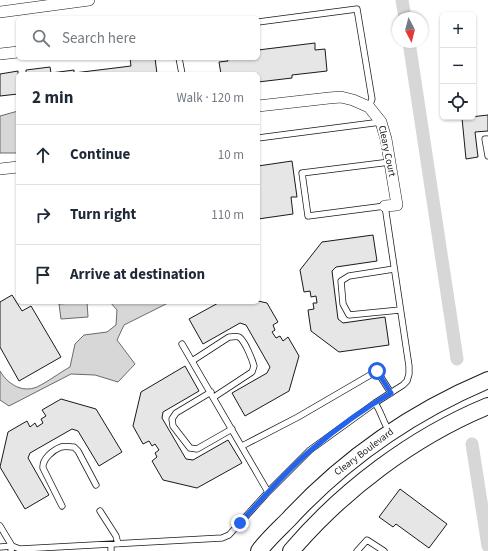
<!DOCTYPE html>
<meta charset="utf-8">
<style>
:root{--surface:#fff;--page:#f6f6f7;--text:#1f2937;--muted:#747a83;--line:#e0e1e3}
body{margin:0;font-family:"Source Sans 3",sans-serif;background:var(--page);color:var(--text)}
.controls{position:absolute;right:12px;top:12px;display:grid;overflow:hidden;border-radius:6px;box-shadow:0 1px 3px #0004}
.controls button{width:36px;height:36px;display:grid;place-items:center;padding:0;border:0;border-bottom:1px solid var(--line);background:var(--surface);color:var(--text);font:20px sans-serif}
.compass{position:absolute;left:392px;top:12px;width:36px;height:36px;border-radius:50%;background:var(--surface);box-shadow:0 1px 3px #0004;rotate:173deg}
.stop{position:absolute;width:12px;height:12px;margin:-9px;border:3px solid #2563eb;border-radius:50%;background:#fff}
.stop.end{background:#2563eb;border-color:#fff;box-shadow:0 1px 4px #0008}
.list{margin:0;padding:0;list-style:none}
h2{display:flex;justify-content:space-between;align-items:center;height:52px;margin:0;padding:0 16px;font-size:17px}
h2 small{font-size:13px;font-weight:400;color:var(--muted)}
.list li{display:grid;grid-template-columns:26px 1fr auto;gap:12px;align-items:center;box-sizing:border-box;height:60px;padding:0 16px;border-top:1px solid var(--line)}
.list b{display:block;font-size:15px;white-space:nowrap}
.list em{font-size:13px;font-style:normal;color:var(--muted)}
.icon{flex:none;width:22px;height:22px;fill:none;stroke:currentColor;stroke-width:2;stroke-linecap:round;stroke-linejoin:round}
.map{position:relative;flex:none;width:488px;height:551px;overflow:hidden}
.search{position:absolute;background:var(--surface);box-shadow:0 1px 3px #0004;left:16px;top:16px;width:244px;height:44px;display:flex;align-items:center;gap:10px;box-sizing:border-box;padding:0 14px;border-radius:6px;color:var(--muted);font-size:15px}
.panel{position:absolute;background:var(--surface);box-shadow:0 1px 3px #0004;left:16px;top:72px;width:244px;height:232px;border-radius:6px}
.map>svg:first-child{display:block}
</style>
<div class="map">
<svg width="488" height="551" viewBox="0 0 488 551">
<rect width="100%" height="100%" fill="#fff"/>
<path fill="#d7d7d7" stroke="#6a6a6a" d="M18,111V153H0V116Z
M87,302L88,317L61,319L59,304Z
M110,302H170L124,325L117,340L135,364L118,382L95,375L71,374L9,406L0,400V371C7,383 20,392 34,388C42,386 62,371 70,367L75,344L84,335L107,332L116,325L117,310Z"/>
<g fill="none" stroke-linecap="round" stroke-linejoin="round">
<path stroke="#d7d7d7" stroke-width="13" d="M402,0L405,18
M409,42L457,359
M472,444L488,546"/>
</g>
<path fill="#e6e6e6" stroke="#1a1a1a" d="M315,43V50L325,49L327,71L292,75V78L258,82V74H221L219,62L228,61L227,58H258V50Z
M130,58H155L157,74H26V70L50,67L51,73L74,70V73L131,66Z
M18,71V94L0,96V74Z
M488,115V131L475,132L478,157L466,159L462,118Z
M292,161L297,197H291L293,214L258,219V166Z
M373,235L377,261L336,267L332,271L338,319L343,323L385,317L389,345L339,352L311,331L308,310L314,309L313,303H317L316,296L311,297L310,291L304,292L300,270L322,242Z
M12,295L22,311L31,306L61,357L19,381L0,347V302Z
M258,301L267,303L278,322L273,325L275,330L272,332L276,338L280,336L283,341L288,337L299,356L289,391L245,416L232,393L267,373L270,367L246,325L240,323L203,344L189,319L220,302H258Z
M185,366L199,391L163,412L162,418L186,459L193,460L228,440L242,463L197,488L163,480L152,461L157,457L155,453L159,450L155,444L152,446L149,441L143,444L133,426L141,392Z
M61,399L96,409L122,452L99,466L78,431L72,429L30,453L28,458L49,495L25,509L0,467L8,432L27,421L30,427L35,423L37,427L43,423L41,419L46,416L42,410Z
M400,489L447,524L429,548L396,524L393,527L379,517Z"/>
<g fill="none" stroke-linecap="round" stroke-linejoin="round">
<g stroke="#1a1a1a" stroke-width="7">
<path id="lane" d="M258,22L357,9L372,99L369,107
M179,58L182,74
M258,138L381,122
M488,139H485L488,156
M394,269L349,276L341,281L343,304L349,315L400,310
M182,344L268,492
M192,361L229,337C233,337 236,336 239,337C245,341 252,359 254,366L252,372L214,397
M211,392L176,413L172,419L173,426L190,448L197,449L232,429
M375,403C382,413 383,423 390,432
M242,446L298,417L377,371L391,393
M62,506L43,468C42,459 53,450 61,447C65,446 70,447 74,447L78,451L96,485
M100,511L116,536L118,544
M0,526L12,546L11,551
M111,545V551
M0,547L12,546L20,549L222,538L229,535L268,492L310,450L375,403L403,385L407,381L409,374V366L385,206L308,216L302,173L390,162
M357,551L367,540L384,551"/>
</g>
<g stroke="#1a1a1a" stroke-width="12">
<path id="street" d="M0,12L89,0
M0,54L18,52
M258,106L329,98L341,97L353,100L369,107L381,122L386,139L397,205L385,206
M0,169L18,167"/>
</g>
<g stroke="#1a1a1a" stroke-width="18">
<path id="secondary" d="M259,551C267,540 278,530 288,520C345,458 410,413 488,380
M291,551C343,490 413,437 488,406"/>
</g>
<use href="#lane" stroke="#fff" stroke-width="5.5"/>
<use href="#street" stroke="#fff" stroke-width="11"/>
<use href="#secondary" stroke="#fff" stroke-width="16"/>
</g>
<g fill="none" stroke-linecap="round" stroke-linejoin="round">
<path stroke="#2563eb" stroke-width="5" d="M240,523C263,498 285,472 311,450C336,429 363,409 391,393L377,371"/>
</g>
<g text-anchor="middle" dominant-baseline="central" stroke-width="3" stroke-linejoin="round" paint-order="stroke">
<g font-size="10" fill="#1a1a1a" stroke="#fff">
<text transform="translate(387 151) rotate(78)">Cleary Court</text>
<text transform="translate(364 452) rotate(-37)">Cleary Boulevard</text>
</g>
</g>
</svg>
<div class="controls">
<button>+</button>
<button>−</button>
<button><svg class="icon" aria-label="locate" viewBox="0 0 24 24"><circle cx="12" cy="12" r="6"/><path d="M12 2v4M12 18v4M2 12h4M18 12h4"/></svg></button>
</div>
<svg class="compass" viewBox="-18 -18 36 36"><path d="M0-13l5 13h-10z" fill="#e53935"/><path d="M0 13l5-13h-10z" fill="#747a83"/></svg>
<div class="stop" style="left:377px;top:371px"></div>
<div class="stop end" style="left:240px;top:523px"></div>
<div class="search"><svg class="icon" aria-label="search" viewBox="0 0 24 24"><circle cx="10" cy="10" r="6"/><path d="M15 15l6 6"/></svg>Search here</div>
<section class="panel">
<h2>2 min<small>Walk · 120 m</small></h2>
<ul class="list">
<li><svg class="icon" aria-label="ahead" viewBox="0 0 24 24"><path d="M12 20V5M6 11l6-6 6 6"/></svg><div><b>Continue</b></div><em>10 m</em></li>
<li><svg class="icon" aria-label="right" viewBox="0 0 24 24"><path d="M7 20v-9h11M14 6l5 5-5 5"/></svg><div><b>Turn right</b></div><em>110 m</em></li>
<li><svg class="icon" aria-label="arrive" viewBox="0 0 24 24"><path d="M6 21V4h12l-3 4 3 4H6"/></svg><div><b>Arrive at destination</b></div></li>
</ul>
</section>
</div>
